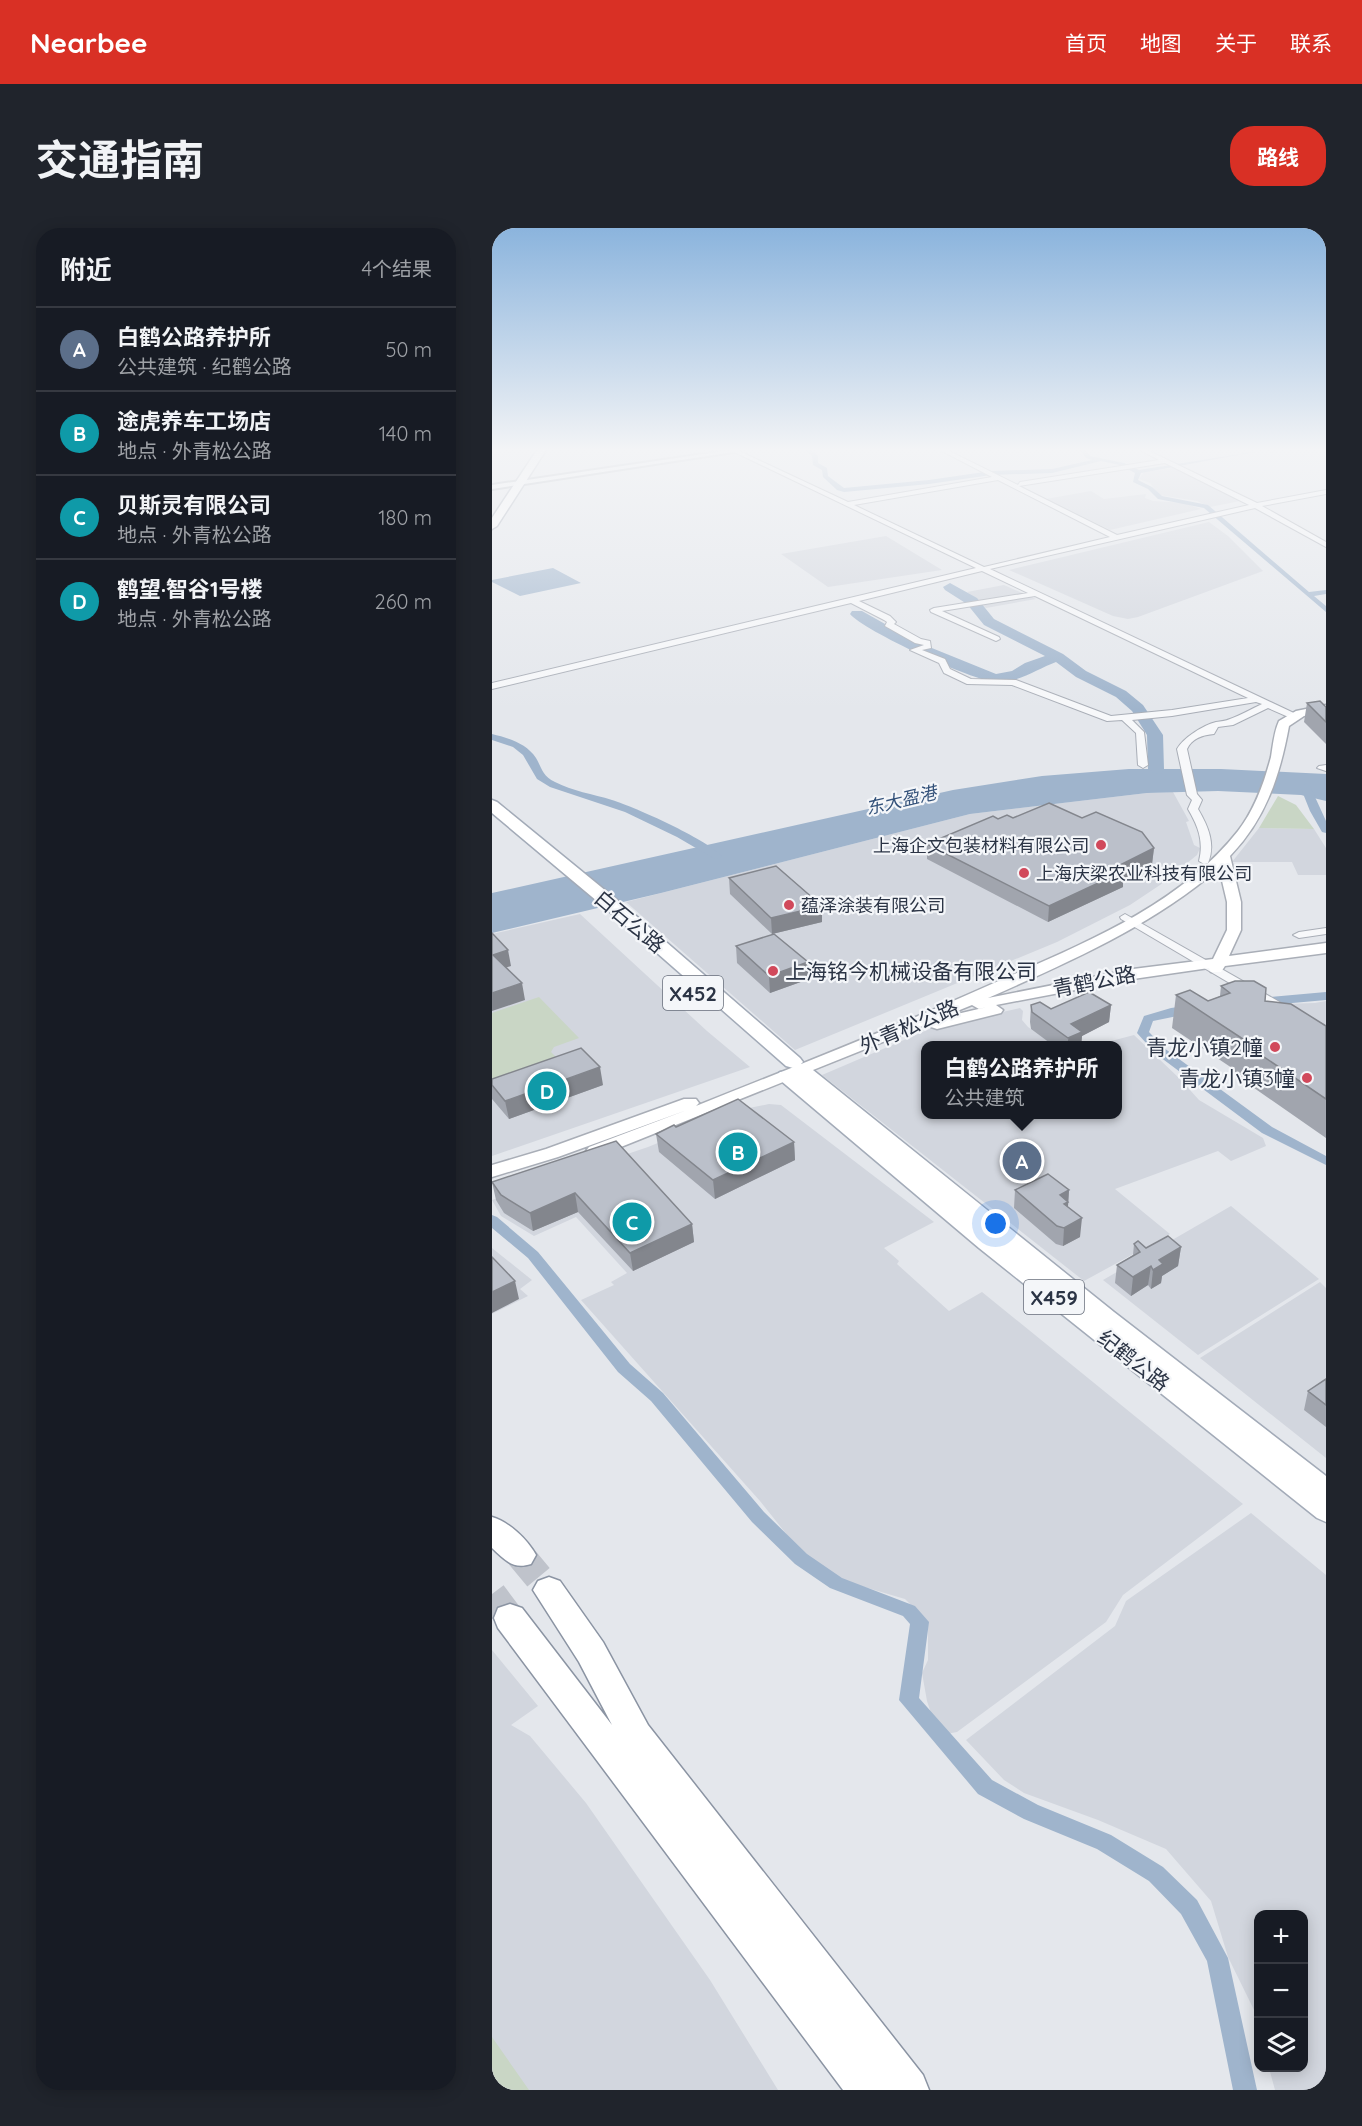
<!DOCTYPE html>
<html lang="zh">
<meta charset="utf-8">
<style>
:root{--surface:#171b24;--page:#20242c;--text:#f1f3f6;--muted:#9ea1a6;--line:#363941;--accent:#d93025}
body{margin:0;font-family:Quicksand,"Noto Sans SC",sans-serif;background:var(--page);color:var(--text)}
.controls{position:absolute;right:18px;bottom:18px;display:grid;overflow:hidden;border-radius:12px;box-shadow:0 3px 15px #0003}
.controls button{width:54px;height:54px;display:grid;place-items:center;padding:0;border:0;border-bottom:2px solid var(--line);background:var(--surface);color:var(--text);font:30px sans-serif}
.you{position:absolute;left:504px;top:996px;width:21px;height:21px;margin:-15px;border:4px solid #fff;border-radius:50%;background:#1a73e8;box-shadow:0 0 0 9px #1a73e833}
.badge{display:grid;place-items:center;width:39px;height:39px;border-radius:50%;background:var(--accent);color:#fff;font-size:20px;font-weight:700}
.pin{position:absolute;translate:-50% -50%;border:3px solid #fff;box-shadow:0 2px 6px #0006}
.popup{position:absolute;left:429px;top:813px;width:201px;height:78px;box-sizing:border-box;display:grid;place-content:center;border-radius:12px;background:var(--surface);filter:drop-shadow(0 2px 4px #0005);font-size:20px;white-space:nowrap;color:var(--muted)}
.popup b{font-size:22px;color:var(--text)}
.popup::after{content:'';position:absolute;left:50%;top:100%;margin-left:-12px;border:12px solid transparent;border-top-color:var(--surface)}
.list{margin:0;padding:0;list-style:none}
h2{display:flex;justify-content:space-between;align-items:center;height:78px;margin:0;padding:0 24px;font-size:26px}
h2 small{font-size:20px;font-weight:400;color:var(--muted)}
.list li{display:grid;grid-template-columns:39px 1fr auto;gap:18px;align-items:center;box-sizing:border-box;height:84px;padding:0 24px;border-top:2px solid var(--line)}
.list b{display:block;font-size:22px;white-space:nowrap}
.list p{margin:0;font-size:20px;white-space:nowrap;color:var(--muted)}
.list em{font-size:20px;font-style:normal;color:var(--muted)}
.icon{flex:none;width:33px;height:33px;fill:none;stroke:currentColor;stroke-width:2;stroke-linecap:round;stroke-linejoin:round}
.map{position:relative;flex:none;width:834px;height:1862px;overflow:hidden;border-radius:24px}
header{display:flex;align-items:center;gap:36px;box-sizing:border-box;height:84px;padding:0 30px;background:var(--accent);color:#fff}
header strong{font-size:28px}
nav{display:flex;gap:33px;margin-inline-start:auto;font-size:21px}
.intro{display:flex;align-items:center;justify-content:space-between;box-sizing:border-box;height:144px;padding:0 36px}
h1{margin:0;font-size:42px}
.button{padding:15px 27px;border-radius:24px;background:var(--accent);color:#fff;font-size:21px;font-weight:700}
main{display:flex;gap:36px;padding:0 36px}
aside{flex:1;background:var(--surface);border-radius:24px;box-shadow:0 3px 15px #0003}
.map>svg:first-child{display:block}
</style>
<header>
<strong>Nearbee</strong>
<nav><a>首页</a><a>地图</a><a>关于</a><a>联系</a></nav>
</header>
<div class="intro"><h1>交通指南</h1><a class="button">路线</a></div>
<main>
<aside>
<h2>附近<small>4个结果</small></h2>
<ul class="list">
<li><span class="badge" style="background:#5c6f8a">A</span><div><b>白鹤公路养护所</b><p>公共建筑 · 纪鹤公路</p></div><em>50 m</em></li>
<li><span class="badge" style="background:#0f9aa8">B</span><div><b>途虎养车工场店</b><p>地点 · 外青松公路</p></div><em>140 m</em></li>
<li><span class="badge" style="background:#0f9aa8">C</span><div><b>贝斯灵有限公司</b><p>地点 · 外青松公路</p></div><em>180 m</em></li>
<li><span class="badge" style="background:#0f9aa8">D</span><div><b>鹤望·智谷1号楼</b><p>地点 · 外青松公路</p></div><em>260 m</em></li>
</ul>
</aside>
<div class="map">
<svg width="834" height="1862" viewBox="0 0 834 1862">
<rect width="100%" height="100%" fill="#e4e7ec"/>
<path fill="#d2d6de" d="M681,240L748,273L718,279L705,273L667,267L658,255L647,251L652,244Z
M599,263L612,271L654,266L653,270L661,273L692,275L709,281L618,302L554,271Z
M717,294L736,308L771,343L646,389L636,391L621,388L517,342Z
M394,308L450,342L336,359L289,326Z
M512,357L544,371L494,380L475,364Z
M681,564L697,593L694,594L702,617L708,620L705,627L668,657L638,677L565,714L303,822L134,674L478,586L655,565Z
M767,600L822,601L834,620V647H806L800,634H740Z
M88,686L215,803L258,839L0,928V706Z
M834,773V804L790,776L823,775Z
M528,780L531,783L530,792L536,799L562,817L434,818V886H626V818L604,817L642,807L688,851L707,872L771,910L774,918L739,933L726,923L623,961L678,1006L592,1053L330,847L440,800Z
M277,876L289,877L442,994L392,1020L407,1033L405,1036L457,1083L490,1064L751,1276L631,1367L614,1394L465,1504L454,1506L439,1485L435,1473L430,1445L436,1432V1394L413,1371L352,1353L312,1328L268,1273L89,1072L122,1057L119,1054L135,1045L84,989L42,1008L9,988L0,972L156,919L247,882Z
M739,978L827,1051L706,1127L611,1052Z
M0,1020L40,1052L28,1061L36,1068L0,1086Z
M828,1054L834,1060V1230L708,1130Z
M759,1285L834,1347V1862H783L777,1840H812V1686H766V1798L764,1786L736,1729L719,1673L674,1621L606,1592L532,1565L512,1552L474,1512L623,1398L634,1373Z
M0,1422L46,1478L19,1497L38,1508L94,1575L218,1752L286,1862H0Z"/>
<path fill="#c9d6c5" d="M786,568L804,577L822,601L767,600Z
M47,769L87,810L62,819L59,824L70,835L5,858L0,850V785Z
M0,1809L37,1862H0Z"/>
<path fill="#9fb4cc" d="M61,340L89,355L28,368L0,354V352Z
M637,541H729L834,546V573L809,567L726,563L655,565L478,586L169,665L0,705V665L461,562L550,548Z"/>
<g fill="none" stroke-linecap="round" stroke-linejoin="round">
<path stroke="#9fb4cc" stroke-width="1.5" d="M660,223L669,222"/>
<path fill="#9fb4cc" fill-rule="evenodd" d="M314,222H320L326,228V235L335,240L336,248L352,260L437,252L499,243L560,241L600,232L594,230L588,222H594L598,228L632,235L647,242L773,222L649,245L646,252L660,259L670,268L716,277L817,364L834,362V366L822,368L834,378V384L712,280L666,271L656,261L641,254L643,245L628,237L609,233L560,245L499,247L437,256L352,264L345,262L331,249L330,242L321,237L320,228Z
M0,506C16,510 34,515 44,530C50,540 50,548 63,554C80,563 101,566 120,572C145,580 212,610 230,628L225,631L221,630L185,609L133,584L58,559L45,551L31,527L21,519L0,512Z
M810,556L818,558L834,593V605L830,604L818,583L808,558Z
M834,764V772L767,778L761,774L767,770Z
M701,777L707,781L705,784L661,793L657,804L672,820L780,899L834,928V937L770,905L664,826L645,805L652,788L679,780Z
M0,987L5,989L46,1024L138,1136L171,1165L272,1284L315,1326L350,1350L423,1378L437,1394L427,1470L500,1552L546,1577L619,1607L671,1639L705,1672L736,1730L765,1862H741L715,1733L689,1686L657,1653L605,1621L532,1591L486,1566L407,1472L418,1396L411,1388L338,1360L303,1336L260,1294L159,1173L126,1144L36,1030L0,1000Z"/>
<path fill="#9fb4cc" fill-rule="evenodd" d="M458,355L485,370L502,391L571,426L594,443L634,463L651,477L671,507L672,541L670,545L664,546L656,541L655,507L640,483L624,469L584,449L564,434C545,441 524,456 504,454C481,453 372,403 358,386L360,383H370L425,414L504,446L520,443L533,435L553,428L492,397L475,376L453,362L451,359Z"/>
<path stroke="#bfc3cb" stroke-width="29" stroke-dasharray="29 15" stroke-linecap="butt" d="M28,1327L57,1362
M0,1366L18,1390"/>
<g stroke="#a9aeb7" stroke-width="2">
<path id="minor" d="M238,222H245L356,274L500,249L448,222H455L526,257L528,254L667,232L648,222H655L765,275L834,262V266L770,278L834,314V319L763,280L498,341L804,486V490L801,491L776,480L741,497L726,499L722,506C711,507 700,510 695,521L705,566L710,572L706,581C716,598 724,616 716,635L712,636L707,633C712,613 706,598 696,581L700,572L695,567L685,521C692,509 712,497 724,494C729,493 734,493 738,491C749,487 759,481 770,476L764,474L680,488L640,492L652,504L656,537L651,540L646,537L644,505L630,492L615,493L520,457L475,456L452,445L447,435L418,422L432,417L423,415L393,398L395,394L392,392L359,375L0,461V455L484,340ZM673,235L757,277L625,307L527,258ZM506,252L618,309L492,339L362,277ZM490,343L536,365L442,380L438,382L439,384L504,413L508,411L507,409L450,383L543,368L756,470L680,482L619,488L524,452L479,451L458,441L453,431L430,422L439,420L438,413L429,411L402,396L404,394L398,388L367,373Z
M834,537V543L825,540L827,538Z
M633,686L798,780L800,783L794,787L790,786L629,691L628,689Z
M834,700V706L807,710L801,707L807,704Z"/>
</g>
<g stroke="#a9aeb7" stroke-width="4">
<path id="tertiary" d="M239,222L248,223L0,261V257Z"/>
</g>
<g stroke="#a9aeb7" stroke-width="3">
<path id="secondary" d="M834,477V483L812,488L797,498C788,547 774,591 738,628L749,674V702L737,728L834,715V725L733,738L729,744H719L717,740L641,751L504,777L511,782L509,785L445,801L439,799L438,795L109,927H97L94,923L97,919L195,882L66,929L0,949V937L54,921L192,871H204L207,875L204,878C304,838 404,799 502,755C588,717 686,679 746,603C763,581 772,555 779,529C781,517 782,504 787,493L804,483ZM727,640L735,674V702L721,731L641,741L496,770C577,734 660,698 727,640ZM480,777L487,781L495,779L448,790Z"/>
</g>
<g stroke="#a3abb8" stroke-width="3">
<path id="primary" d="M45,222H54L5,298L0,301V290Z
M0,572L5,574L136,681L308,830L311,834L309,836L316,838L622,1084L834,1248V1294L825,1290L487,1020L288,852L285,848L288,844L300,843L301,840L294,838L124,689L0,585Z"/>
</g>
<g stroke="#8b94a3" stroke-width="3">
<path id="motorway" d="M0,1289C17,1294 35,1311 44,1327L39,1336C21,1342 13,1332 0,1320Z
M57,1349L68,1353L111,1414L156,1497L431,1847L437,1862H351L6,1400L2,1390L6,1380L18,1376L30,1380L120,1497L87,1434L41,1362L46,1353Z"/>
</g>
<use href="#minor" fill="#f7f8fa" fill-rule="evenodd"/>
<use href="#tertiary" fill="#f7f8fa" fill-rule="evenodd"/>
<use href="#secondary" fill="#fff" fill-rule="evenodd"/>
<use href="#primary" fill="#fff" fill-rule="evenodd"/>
<use href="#motorway" fill="#fff" fill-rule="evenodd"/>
</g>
<path fill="#a1a5ae" d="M815,475L834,479V516L812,494Z
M521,590L662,620L660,636L631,651V659L556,694L435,631V616L506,591Z
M237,650L330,694L280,706L238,666Z
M244,718L316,734L317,751L278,765L245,735Z
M729,758L773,773L834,798V910L742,846L743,842L680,800L684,767L716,773L728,768Z
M539,777L559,781L619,777L617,794L590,808L589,818H562L539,801L538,794Z
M0,851L111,857L17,891L0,871Z
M184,899L302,914L303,932L223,971L167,924L164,906Z
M124,913L200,996L202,1014L141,1043L86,984L41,1003L12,985L4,972L0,954Z
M523,962H577L576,979L588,1009L571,1018L564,1016L522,980Z
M642,1016L654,1020L689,1019L686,1038L670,1048L669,1055L659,1061L656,1057L639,1068L623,1055L625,1037L641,1027Z
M834,1151V1199L812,1182L816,1163Z"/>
<path fill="#83868d" d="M662,620L660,636L631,651V659L556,694L557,678L624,639Z
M330,678V694L280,706L279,690Z
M16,722L19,738L4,743L1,727Z
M316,734L317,751L278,765L277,748Z
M30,755L33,772L0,783V765Z
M619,777L617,794L590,808L589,818H575L579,796Z
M108,839L111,857L17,891L13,873Z
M302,914L303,932L223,971L221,952Z
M577,962L575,992L568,967Z
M83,965L86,984L41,1003L38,985Z
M590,990L588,1009L571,1018L572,1000Z
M200,996L202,1014L141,1043L138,1025Z
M689,1019L686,1038L670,1048L669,1055L659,1061L661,1042L667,1032Z
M659,1038L656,1057L639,1068L641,1049Z
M23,1053L27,1071L0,1085V1064Z"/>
<path fill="#bbc0ca" stroke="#83868d" stroke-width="1.5" d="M828,473L834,479V494L815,475Z
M557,575L590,590L604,584L650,604L662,620L624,639L632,643L557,678L435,616L501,588L506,591L515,587L521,590Z
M284,638L330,678L279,690L237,650Z
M0,705L16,722L1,727L30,755L0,765Z
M282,706L316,734L277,748L244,718Z
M743,753H762L774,760L773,773L799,776L834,798V871L747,812L751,811L684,767L698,762L716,773L738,765L729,758Z
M597,764L619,777L579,796L590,804L576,810L540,784L539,777L548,774L559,781Z
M89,820L108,839L13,873L0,857V851Z
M246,871L302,914L221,952L164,906L182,897L184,899Z
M124,913L200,996L138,1025L83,965L38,985L9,967L0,954Z
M556,946L577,962L568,967L576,974L572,976L590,990L572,1000L565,998L523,962Z
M676,1008L689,1019L667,1032L671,1036L661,1042L659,1038L641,1049L625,1037L648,1024L642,1016L646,1013L654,1020Z
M0,1029L23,1053L0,1064Z
M834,1151V1177L816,1163Z"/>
<linearGradient id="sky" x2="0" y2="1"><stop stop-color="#8bb4dd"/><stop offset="0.46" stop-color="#f3f4f6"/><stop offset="1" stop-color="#f3f4f6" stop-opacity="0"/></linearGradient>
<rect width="834" height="482" fill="url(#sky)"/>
<g fill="#d1495b" stroke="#f4f6f9" stroke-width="2">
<circle cx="609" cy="617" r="6"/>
<circle cx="532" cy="645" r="6"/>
<circle cx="297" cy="677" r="6"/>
<circle cx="281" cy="743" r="6"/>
<circle cx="783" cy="819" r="6"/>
<circle cx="815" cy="850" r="6"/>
</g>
<g text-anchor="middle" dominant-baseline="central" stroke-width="4.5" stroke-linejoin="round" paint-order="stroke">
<g font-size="18" font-style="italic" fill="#34527a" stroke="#f4f6f9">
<text transform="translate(409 572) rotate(-13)">东大盈港</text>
</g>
<g font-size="18" fill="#2b3445" stroke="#f4f6f9" text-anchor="start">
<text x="597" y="617" text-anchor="end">上海企文包装材料有限公司</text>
<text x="544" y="645">上海庆梁农业科技有限公司</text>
<text x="309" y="677">蕴泽涂装有限公司</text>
</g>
<g fill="#f4f6f9" stroke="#676e7b" stroke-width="1.5">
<rect x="171" y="748" width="60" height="34" rx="4.5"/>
<rect x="532" y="1052" width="60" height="34" rx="4.5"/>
</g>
<g font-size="20" font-weight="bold" fill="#2b3445">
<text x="201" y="765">X452</text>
<text x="562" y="1069">X459</text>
</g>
<g font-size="21" fill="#2b3445" stroke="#f4f6f9">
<text transform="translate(138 693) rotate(40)">白石公路</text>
<text transform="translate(602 753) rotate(-11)">青鹤公路</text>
<text transform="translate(417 798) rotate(-23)">外青松公路</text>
<text transform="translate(642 1132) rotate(38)">纪鹤公路</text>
</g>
<g font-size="21" fill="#2b3445" stroke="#f4f6f9" text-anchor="end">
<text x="293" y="743" text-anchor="start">上海铭今机械设备有限公司</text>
<text x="771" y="819">青龙小镇2幢</text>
<text x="803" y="850">青龙小镇3幢</text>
</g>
</g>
</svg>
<div class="controls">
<button>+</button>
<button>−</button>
<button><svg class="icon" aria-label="layers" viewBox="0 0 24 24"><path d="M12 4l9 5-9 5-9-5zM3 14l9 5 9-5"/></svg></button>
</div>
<div class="you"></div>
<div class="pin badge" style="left:530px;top:933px;background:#5c6f8a">A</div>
<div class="popup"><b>白鹤公路养护所</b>公共建筑</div>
<div class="pin badge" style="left:246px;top:924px;background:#0f9aa8">B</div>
<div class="pin badge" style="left:140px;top:994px;background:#0f9aa8">C</div>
<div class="pin badge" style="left:55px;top:863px;background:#0f9aa8">D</div>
</div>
</main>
